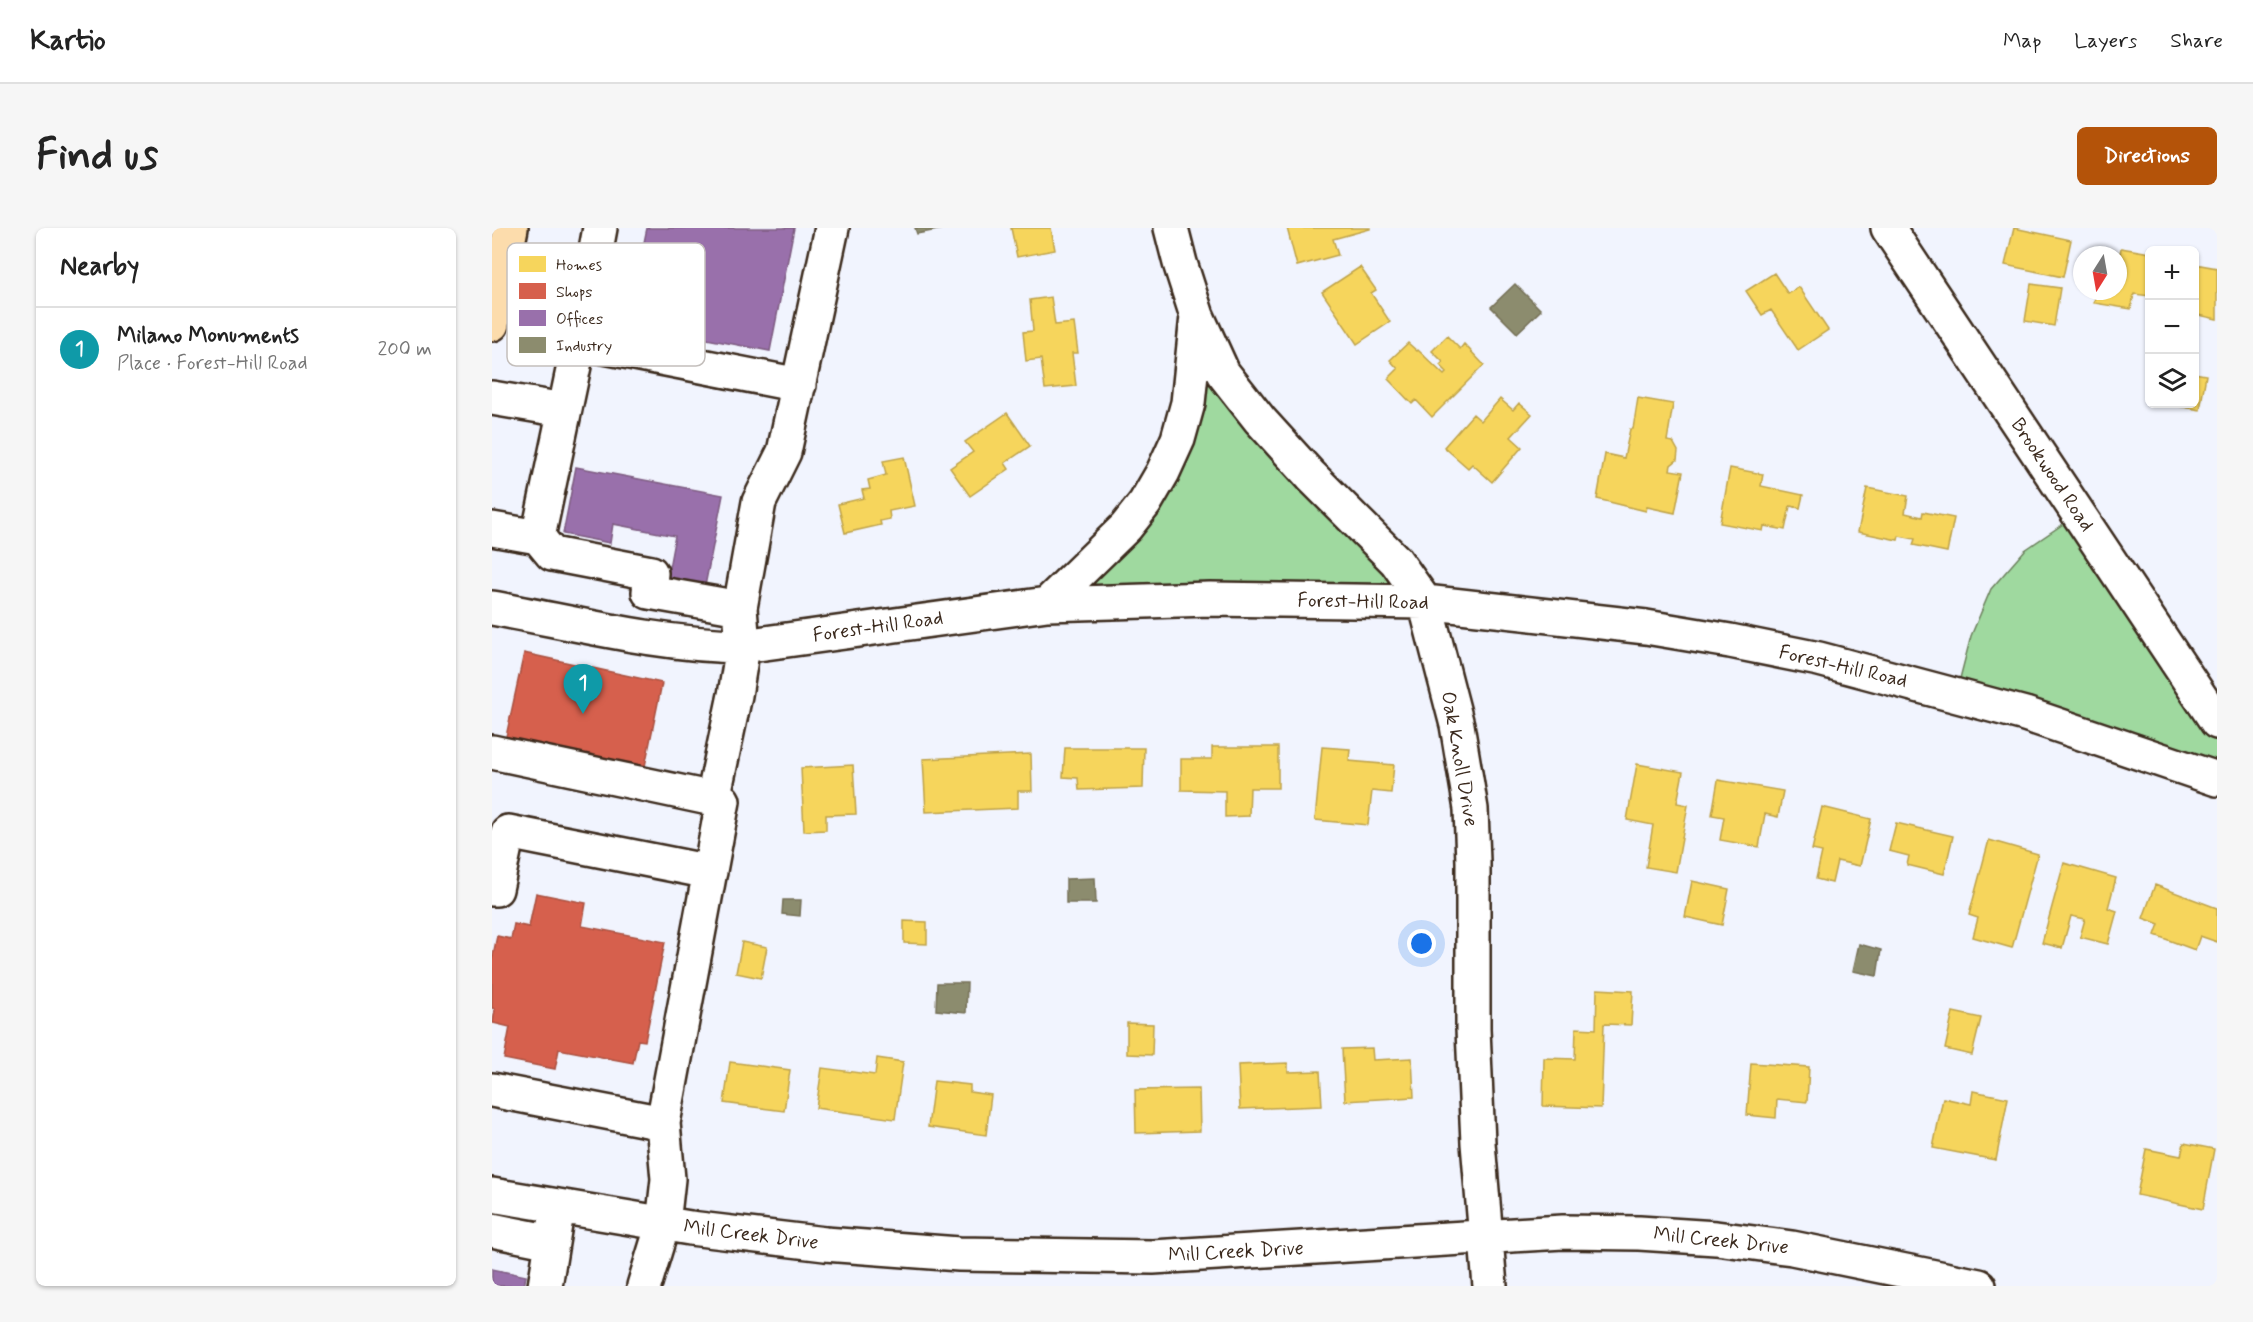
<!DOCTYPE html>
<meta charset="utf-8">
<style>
:root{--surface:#fff;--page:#f6f6f6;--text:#222;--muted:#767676;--line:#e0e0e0;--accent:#b45309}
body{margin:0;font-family:Mynerve,sans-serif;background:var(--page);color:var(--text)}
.controls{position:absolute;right:18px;top:18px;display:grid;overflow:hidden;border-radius:9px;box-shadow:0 2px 4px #0004}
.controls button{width:54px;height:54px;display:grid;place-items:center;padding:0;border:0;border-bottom:2px solid var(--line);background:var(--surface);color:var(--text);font:30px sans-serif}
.compass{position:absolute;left:1581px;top:18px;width:54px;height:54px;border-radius:50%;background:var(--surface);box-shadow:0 2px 4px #0004;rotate:191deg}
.you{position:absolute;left:930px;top:716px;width:21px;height:21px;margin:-15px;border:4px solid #fff;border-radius:50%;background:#1a73e8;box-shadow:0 0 0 9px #1a73e833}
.badge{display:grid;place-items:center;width:39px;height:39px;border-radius:50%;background:var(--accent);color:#fff;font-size:20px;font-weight:700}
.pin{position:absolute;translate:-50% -50px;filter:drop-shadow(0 2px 3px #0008)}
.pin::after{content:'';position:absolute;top:32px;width:21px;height:18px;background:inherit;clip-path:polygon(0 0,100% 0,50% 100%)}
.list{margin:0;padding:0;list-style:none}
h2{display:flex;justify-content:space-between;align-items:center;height:78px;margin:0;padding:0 24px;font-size:26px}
h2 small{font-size:20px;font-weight:400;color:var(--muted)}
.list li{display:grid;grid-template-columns:39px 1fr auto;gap:18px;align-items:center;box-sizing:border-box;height:84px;padding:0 24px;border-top:2px solid var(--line)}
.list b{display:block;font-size:22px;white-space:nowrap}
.list p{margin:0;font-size:20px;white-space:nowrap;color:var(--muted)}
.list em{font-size:20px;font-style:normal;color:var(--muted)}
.icon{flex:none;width:33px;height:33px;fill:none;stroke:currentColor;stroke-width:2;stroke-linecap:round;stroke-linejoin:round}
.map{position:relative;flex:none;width:1725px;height:1058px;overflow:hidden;border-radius:9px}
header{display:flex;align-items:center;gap:36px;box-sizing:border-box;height:84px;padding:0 30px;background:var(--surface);border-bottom:2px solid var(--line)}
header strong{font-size:28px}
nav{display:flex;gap:33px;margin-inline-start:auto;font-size:21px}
.intro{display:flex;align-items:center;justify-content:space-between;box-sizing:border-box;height:144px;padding:0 36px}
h1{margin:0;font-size:42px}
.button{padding:15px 27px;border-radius:9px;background:var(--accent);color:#fff;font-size:21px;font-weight:700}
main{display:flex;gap:36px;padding:0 36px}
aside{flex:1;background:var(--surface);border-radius:9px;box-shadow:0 2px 4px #0004}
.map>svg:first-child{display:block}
</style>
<header>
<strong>Kartio</strong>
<nav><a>Map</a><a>Layers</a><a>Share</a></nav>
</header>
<div class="intro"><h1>Find us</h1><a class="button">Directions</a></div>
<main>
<aside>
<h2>Nearby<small></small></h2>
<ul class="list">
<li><span class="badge" style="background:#0f9aa8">1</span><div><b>Milano Monuments</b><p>Place · Forest-Hill Road</p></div><em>200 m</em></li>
</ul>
</aside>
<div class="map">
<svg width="1725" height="1058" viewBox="0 0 1725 1058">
<rect width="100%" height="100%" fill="#f1f4fe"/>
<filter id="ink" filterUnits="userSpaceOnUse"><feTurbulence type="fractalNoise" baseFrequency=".0167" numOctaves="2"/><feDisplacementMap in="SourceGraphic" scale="12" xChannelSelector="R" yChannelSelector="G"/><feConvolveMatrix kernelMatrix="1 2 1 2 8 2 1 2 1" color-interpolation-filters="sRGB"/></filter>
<g filter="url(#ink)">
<path fill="#9fd99f" stroke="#6d825e" stroke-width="1.5" d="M705,88L933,374L555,376L653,275Z
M1586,286L1725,494V551L1464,466L1479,408L1499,361L1533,322Z"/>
<path fill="#f6d55c" stroke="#bea249" stroke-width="1.5" d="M519,0H559L563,22L525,29Z
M795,0H878V1L841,11L846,27L805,38Z
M1522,0L1579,12L1571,49L1513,37Z
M1629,20L1658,25V68L1642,66L1639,81L1602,75L1604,63H1626V37Z
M1703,36L1725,40V91L1702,86Z
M868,39L884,62L879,65L898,94L865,116L830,64Z
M1282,45L1296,66L1307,59L1336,102L1306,122L1279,82L1270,87L1254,63Z
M1539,56L1568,60L1562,98L1533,93Z
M559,69L563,97L582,95L586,125H580L584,158L553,161L549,131L534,133L531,104L541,103L538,72Z
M955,108L968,121L972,116L992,137L940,189L924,172L920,176L896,151L906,141L898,132L916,115L925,123L926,122L952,147L955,144L948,137L951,134L940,123Z
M1702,145L1714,147L1708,182L1674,176H1702Z
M1146,170L1181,176L1175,213L1181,214L1186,223L1185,232L1179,237L1178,242L1191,244L1183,285L1155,279L1154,283L1105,271L1113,226L1132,230L1138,201H1141Z
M1008,171L1021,182L1027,175L1040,186L1019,209L1030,219L1000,254L980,236L976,240L952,219L981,186L989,193Z
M515,185L538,218L513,235L517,241L478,268L458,240L481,224L473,214Z
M412,229L423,278L397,283L398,291L388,293L389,297L353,305L346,276L372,270L370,262L378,261L376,252L394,247L391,233Z
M1238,240L1271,246L1269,258L1311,267L1308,280L1298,278L1293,302L1272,298L1271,303L1228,295Z
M1375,260L1416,268L1413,285L1430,289L1431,284L1462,290L1455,324L1421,317L1423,311L1407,308L1406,312L1366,304Z
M720,519H786V560H758L757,588L733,589V563L689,562V531H720Z
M830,519L858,521L857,533L902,537L899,565L880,563L876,597L823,592Z
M573,520H652L651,560L587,562L586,550L571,549Z
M539,526L540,563H526V580L434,584L431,531Z
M1145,536L1191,544L1185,575L1196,577L1184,644L1154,639L1161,597L1135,592Z
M361,537L364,586L334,587V602L312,603L309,540Z
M1226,552L1291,563L1286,589L1273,586L1267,619L1228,612L1232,589L1220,587Z
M1330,579L1379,591L1368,638L1345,633L1340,655L1324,651L1330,624L1320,622Z
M1404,595L1461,608L1452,646L1415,637L1417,628L1397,623Z
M1497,612L1546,626L1520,720L1481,709L1486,690L1477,687Z
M1572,635L1624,650L1616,680L1625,683L1616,716L1588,709L1593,691L1579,688L1570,720L1550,715Z
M1200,653L1237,661L1230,697L1193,689Z
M1663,657L1725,680V714L1708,708L1703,722L1663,707L1667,696L1651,690Z
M412,693L435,694V716L412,715Z
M250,714L275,719L269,750L244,745Z
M1105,761L1141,763L1139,797L1112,796L1109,880L1051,878L1052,830L1083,831L1084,800L1104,801Z
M1461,784L1489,790L1480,827L1453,821Z
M635,795L661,796L660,827L635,826Z
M880,820L881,832L920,830L922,869L853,873L850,821Z
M385,830L411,834L403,891L324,880L330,840L383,847Z
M238,834L298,842L292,883L232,875Z
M796,835V844L828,843L830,878L748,881L746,837Z
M1259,835L1317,839L1315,874L1285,871L1284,890L1255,887Z
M442,853L478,857V864L499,867L494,907L436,899Z
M707,861L708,903L644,905L643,862Z
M1481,863L1516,870L1504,932L1441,920L1451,870L1479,876Z
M1692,915L1722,921L1711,981L1645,967L1654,921L1689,928Z"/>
<path fill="#d6604d" stroke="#a8503f" stroke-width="1.5" d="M32,425L170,455L151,548L12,518Z
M44,665L94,675L90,698L173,714L153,813L146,812L141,835L67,821L63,841L12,831L18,799L1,795L3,781L0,780V732L5,708L19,711L22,696L37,699Z"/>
<path fill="#9970ab" stroke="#7d5b81" stroke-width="1.5" d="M155,0H302L278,123L204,109L213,65L183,59L187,37L149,29Z
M84,239L231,267L212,363L174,356L183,308L121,296L118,315L71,306Z
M0,1041L34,1048L32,1058H0Z"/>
<path fill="#8c8c6e" stroke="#746f56" stroke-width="1.5" d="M423,0H456L425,6Z
M1023,56L1049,82L1025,105L999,79Z
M603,650L604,675H574V651Z
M291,672H309L308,688L290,686Z
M1367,716L1389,722L1385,748L1361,743Z
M445,755H475L474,785L444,782Z"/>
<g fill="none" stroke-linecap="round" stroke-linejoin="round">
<g stroke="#3b2a1e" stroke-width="38">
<path id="minor" d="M1396,0L1725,494
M4,73L91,92
M705,88L731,145L768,192L819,248L904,333L933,374L965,497L979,581L981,634V801L986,915L998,1058
M87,114L307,157
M0,170L72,182
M0,301L46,309L87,114L108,0
M46,309L60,326L159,345L157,364L248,380
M555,376L634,299L653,275L671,244L686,211L696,175L705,88L688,35L679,0
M0,380C83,395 166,417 251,418L555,376L718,371L933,374L1154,399L1238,413L1327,431L1533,486L1725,551
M0,524L231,573L171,895L0,862
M221,571L243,467L251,418L248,380L267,274L292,224L340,0
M0,661H4L16,604L218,644
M0,967L198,1000L333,1016L467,1026L661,1029L1071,1004L1147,1005L1224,1010L1300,1020L1487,1058
M0,1002L60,1014
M53,1058L66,978
M152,1058L171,996L176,951L171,895"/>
</g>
<g stroke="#3b2a1e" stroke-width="38">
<path id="major" d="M0,96L19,0"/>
</g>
<use href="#minor" stroke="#fff" stroke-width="33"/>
<use href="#major" stroke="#fcdcac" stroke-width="33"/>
</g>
</g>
<g text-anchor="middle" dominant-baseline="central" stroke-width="6" stroke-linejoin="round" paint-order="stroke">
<g font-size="20" fill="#3b2a1e" stroke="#fff">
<text transform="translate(1560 247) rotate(56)">Brookwood Road</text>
<text transform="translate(871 374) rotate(1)">Forest-Hill Road</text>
<text transform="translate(386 399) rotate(-8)">Forest-Hill Road</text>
<text transform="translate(1351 439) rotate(13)">Forest-Hill Road</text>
<text transform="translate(967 531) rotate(80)">Oak Knoll Drive</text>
<text transform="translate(259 1007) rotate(7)">Mill Creek Drive</text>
<text transform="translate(1229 1013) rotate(6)">Mill Creek Drive</text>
<text transform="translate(744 1024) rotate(-3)">Mill Creek Drive</text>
</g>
</g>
<rect x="15" y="15" width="198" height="123" rx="9" fill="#fff" stroke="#c4bfbc" stroke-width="1.5"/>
<rect x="27" y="28" width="27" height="16" fill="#f6d55c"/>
<rect x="27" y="55" width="27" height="16" fill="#d6604d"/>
<rect x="27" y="82" width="27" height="16" fill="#9970ab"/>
<rect x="27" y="109" width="27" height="16" fill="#8c8c6e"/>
<g font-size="16" fill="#3b2a1e">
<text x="64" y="42">Homes</text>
<text x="64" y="69">Shops</text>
<text x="64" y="96">Offices</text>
<text x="64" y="123">Industry</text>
</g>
</svg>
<div class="controls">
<button>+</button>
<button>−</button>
<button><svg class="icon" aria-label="layers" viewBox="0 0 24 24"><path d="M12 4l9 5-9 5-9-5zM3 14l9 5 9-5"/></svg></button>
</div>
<svg class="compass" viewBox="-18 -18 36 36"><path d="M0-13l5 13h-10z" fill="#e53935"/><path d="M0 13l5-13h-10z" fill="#767676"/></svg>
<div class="you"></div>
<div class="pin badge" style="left:91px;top:486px;background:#0f9aa8">1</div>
</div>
</main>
